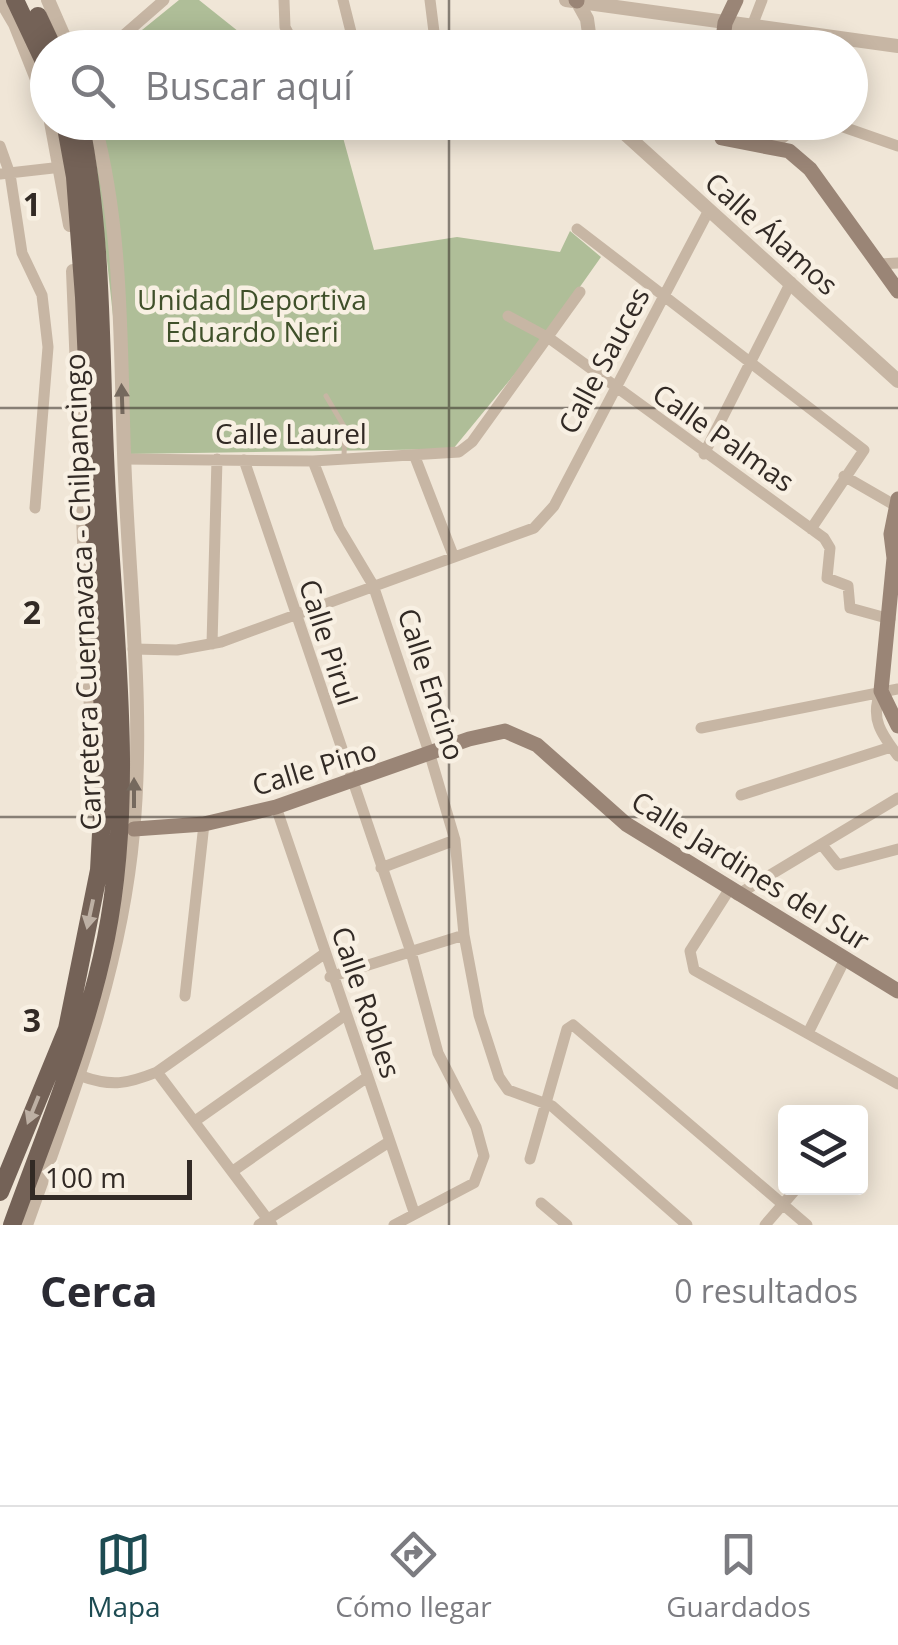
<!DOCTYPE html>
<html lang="es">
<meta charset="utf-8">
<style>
:root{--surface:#fff;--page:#f2f2f3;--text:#2b2b33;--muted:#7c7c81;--line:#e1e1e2;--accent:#1d4b52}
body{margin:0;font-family:"Open Sans",sans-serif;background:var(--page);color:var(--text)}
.controls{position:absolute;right:30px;bottom:30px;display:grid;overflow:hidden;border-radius:10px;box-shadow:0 5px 25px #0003}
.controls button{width:90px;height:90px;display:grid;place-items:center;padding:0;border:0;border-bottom:2px solid var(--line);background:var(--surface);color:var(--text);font:50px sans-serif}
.scale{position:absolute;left:30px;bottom:25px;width:162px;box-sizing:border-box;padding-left:10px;border:5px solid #322a25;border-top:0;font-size:28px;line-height:35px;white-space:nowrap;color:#322a25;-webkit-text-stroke:8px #f8f0e3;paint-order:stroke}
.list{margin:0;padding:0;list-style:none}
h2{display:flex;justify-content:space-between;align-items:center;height:130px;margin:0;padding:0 40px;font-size:42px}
h2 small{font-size:32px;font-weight:400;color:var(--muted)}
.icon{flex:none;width:55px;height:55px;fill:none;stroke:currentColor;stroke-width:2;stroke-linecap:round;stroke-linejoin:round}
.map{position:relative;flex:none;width:898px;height:1225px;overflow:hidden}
.search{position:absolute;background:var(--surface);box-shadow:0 5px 25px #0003;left:30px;right:30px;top:30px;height:110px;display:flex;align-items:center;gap:25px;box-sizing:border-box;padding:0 35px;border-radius:55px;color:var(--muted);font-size:38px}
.sheet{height:280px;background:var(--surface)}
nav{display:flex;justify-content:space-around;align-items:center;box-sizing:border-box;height:140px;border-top:2px solid var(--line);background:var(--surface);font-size:28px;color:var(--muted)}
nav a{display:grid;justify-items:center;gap:5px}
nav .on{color:var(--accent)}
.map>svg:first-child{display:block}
</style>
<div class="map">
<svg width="898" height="1225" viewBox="0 0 898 1225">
<rect width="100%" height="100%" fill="#f0e6d7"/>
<path fill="#afbe98" d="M179,0H199L258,47H121Z
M92,123H339L374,250L457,237L560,252L570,231L601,257L541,342L453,449L128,454Z"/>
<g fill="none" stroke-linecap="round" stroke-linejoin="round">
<path stroke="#c7b6a4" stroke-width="5" d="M326,396L345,428L344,456"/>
<path stroke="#c7b6a4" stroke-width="11" d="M284,0L285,27L296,48
M343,0L355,48
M430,0L436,48
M752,26L762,0
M109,48L164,0
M829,122L898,146
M0,146L10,174L22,253L42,295L48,347L35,508
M770,147L804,122
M0,174L62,167
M577,229L864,450L811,529
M879,264L898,263
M508,316L549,338L824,538L830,548L827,578L848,586L850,608L890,619
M704,454L791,282
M415,457L453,555
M124,459L313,461L459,452L472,442L580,292
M244,460L411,952L438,1053L476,1127L484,1156L474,1183L394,1225
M313,461L339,528L373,585L430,755L455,840L464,935L479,1015L499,1077L508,1090L552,1106L687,1225
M844,476L896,506
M212,644L217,459
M133,649L177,650L221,642L534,528L554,506L709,210
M881,691C869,718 882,735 898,756
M701,728L898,689
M741,795L891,747
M276,807L414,1212
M822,845L838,865L898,849
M381,868L455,840
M729,890L690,951L694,970L898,1084
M737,895L898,798
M330,977L464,935
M185,996L204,824
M808,1033L845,959
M157,1072L272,1225
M81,1076C112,1087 127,1084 157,1072L324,954
M195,1121L344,1016
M530,1159L567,1029L573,1025L807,1225
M233,1171L366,1078
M541,1203L567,1225
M259,1225L389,1142
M765,1225L797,1188"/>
<path stroke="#c7b6a4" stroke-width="14" d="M1,0L15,24L48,107
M48,0L69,48
M566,0L898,46
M577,1L587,19L591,48
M51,122L70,225
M612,122L898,381
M73,271L95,809
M26,1225C72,1095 121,970 133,832C145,707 128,578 124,453C120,343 123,230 94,122"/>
<path stroke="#9a8576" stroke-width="15" d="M576,0L577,1
M722,48L725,23L736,0
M717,122L722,138L789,151L810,169L898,291
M898,499L891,534L894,558L881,691L898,726
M134,829L204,824L276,807L469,739L505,731L537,745L626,824L898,991"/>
<path stroke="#746257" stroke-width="18" d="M15,0L48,70
M38,16L53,48
M0,1192L67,1029L99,870L105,759L84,297L75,177L65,122
M12,1225C46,1131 86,1037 106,938C136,788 113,628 106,477C100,359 104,239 80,122"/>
</g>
<defs><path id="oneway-solid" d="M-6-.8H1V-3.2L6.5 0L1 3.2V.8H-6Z" transform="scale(2.5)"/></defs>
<g fill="#75695e">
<use href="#oneway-solid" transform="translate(122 399) rotate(-92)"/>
<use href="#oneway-solid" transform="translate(134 793) rotate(-90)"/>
</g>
<g fill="#bdb0a4">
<use href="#oneway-solid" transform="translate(90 914) rotate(102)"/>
<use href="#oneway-solid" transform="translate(33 1110) rotate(112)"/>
</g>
<path fill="none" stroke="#322a25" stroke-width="2.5" stroke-opacity="0.55" d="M449,0V48M449,122V1225M0,408H898M0,817H898"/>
<g text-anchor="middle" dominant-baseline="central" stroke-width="9" stroke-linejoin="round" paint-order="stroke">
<g font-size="28" fill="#322a25" stroke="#f8f0e3">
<text transform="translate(772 233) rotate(42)">Calle Álamos</text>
<text transform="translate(603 360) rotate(-62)">Calle Sauces</text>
<text x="291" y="433">Calle Laurel</text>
<text transform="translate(724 437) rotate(35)">Calle Palmas</text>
<text transform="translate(82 592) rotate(-92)">Carretera Cuernavaca - Chilpancingo</text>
<text transform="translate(329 642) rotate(72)">Calle Pirul</text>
<text transform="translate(432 684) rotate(72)">Calle Encino</text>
<text transform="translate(314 767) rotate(-17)">Calle Pino</text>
<text transform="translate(751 870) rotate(32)">Calle Jardines del Sur</text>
<text transform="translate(367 1002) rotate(71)">Calle Robles</text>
</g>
<g font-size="28" fill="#3f502a" stroke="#f8f0e3">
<text x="252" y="299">Unidad Deportiva<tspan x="252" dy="32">Eduardo Neri</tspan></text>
</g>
</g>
<g font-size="32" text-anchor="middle" font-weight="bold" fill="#322a25" stroke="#f8f0e3" stroke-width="9" stroke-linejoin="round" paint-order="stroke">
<text x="32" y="216">1</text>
<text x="32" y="624">2</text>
<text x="32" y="1032">3</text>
</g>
</svg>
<div class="controls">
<button><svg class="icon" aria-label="layers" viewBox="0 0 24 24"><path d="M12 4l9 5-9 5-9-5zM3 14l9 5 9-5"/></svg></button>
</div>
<div class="scale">100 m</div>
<div class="search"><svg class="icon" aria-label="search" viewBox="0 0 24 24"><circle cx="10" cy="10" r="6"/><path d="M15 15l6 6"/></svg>Buscar aquí</div>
</div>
<section class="sheet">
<h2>Cerca<small>0 resultados</small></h2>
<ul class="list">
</ul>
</section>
<nav>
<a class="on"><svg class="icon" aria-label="map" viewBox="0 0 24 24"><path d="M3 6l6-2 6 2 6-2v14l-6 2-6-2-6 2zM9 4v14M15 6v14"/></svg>Mapa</a>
<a><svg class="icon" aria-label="directions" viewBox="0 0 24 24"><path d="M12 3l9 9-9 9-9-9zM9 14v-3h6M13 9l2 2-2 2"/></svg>Cómo llegar</a>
<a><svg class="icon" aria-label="saved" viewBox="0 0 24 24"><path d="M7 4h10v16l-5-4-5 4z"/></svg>Guardados</a>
</nav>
